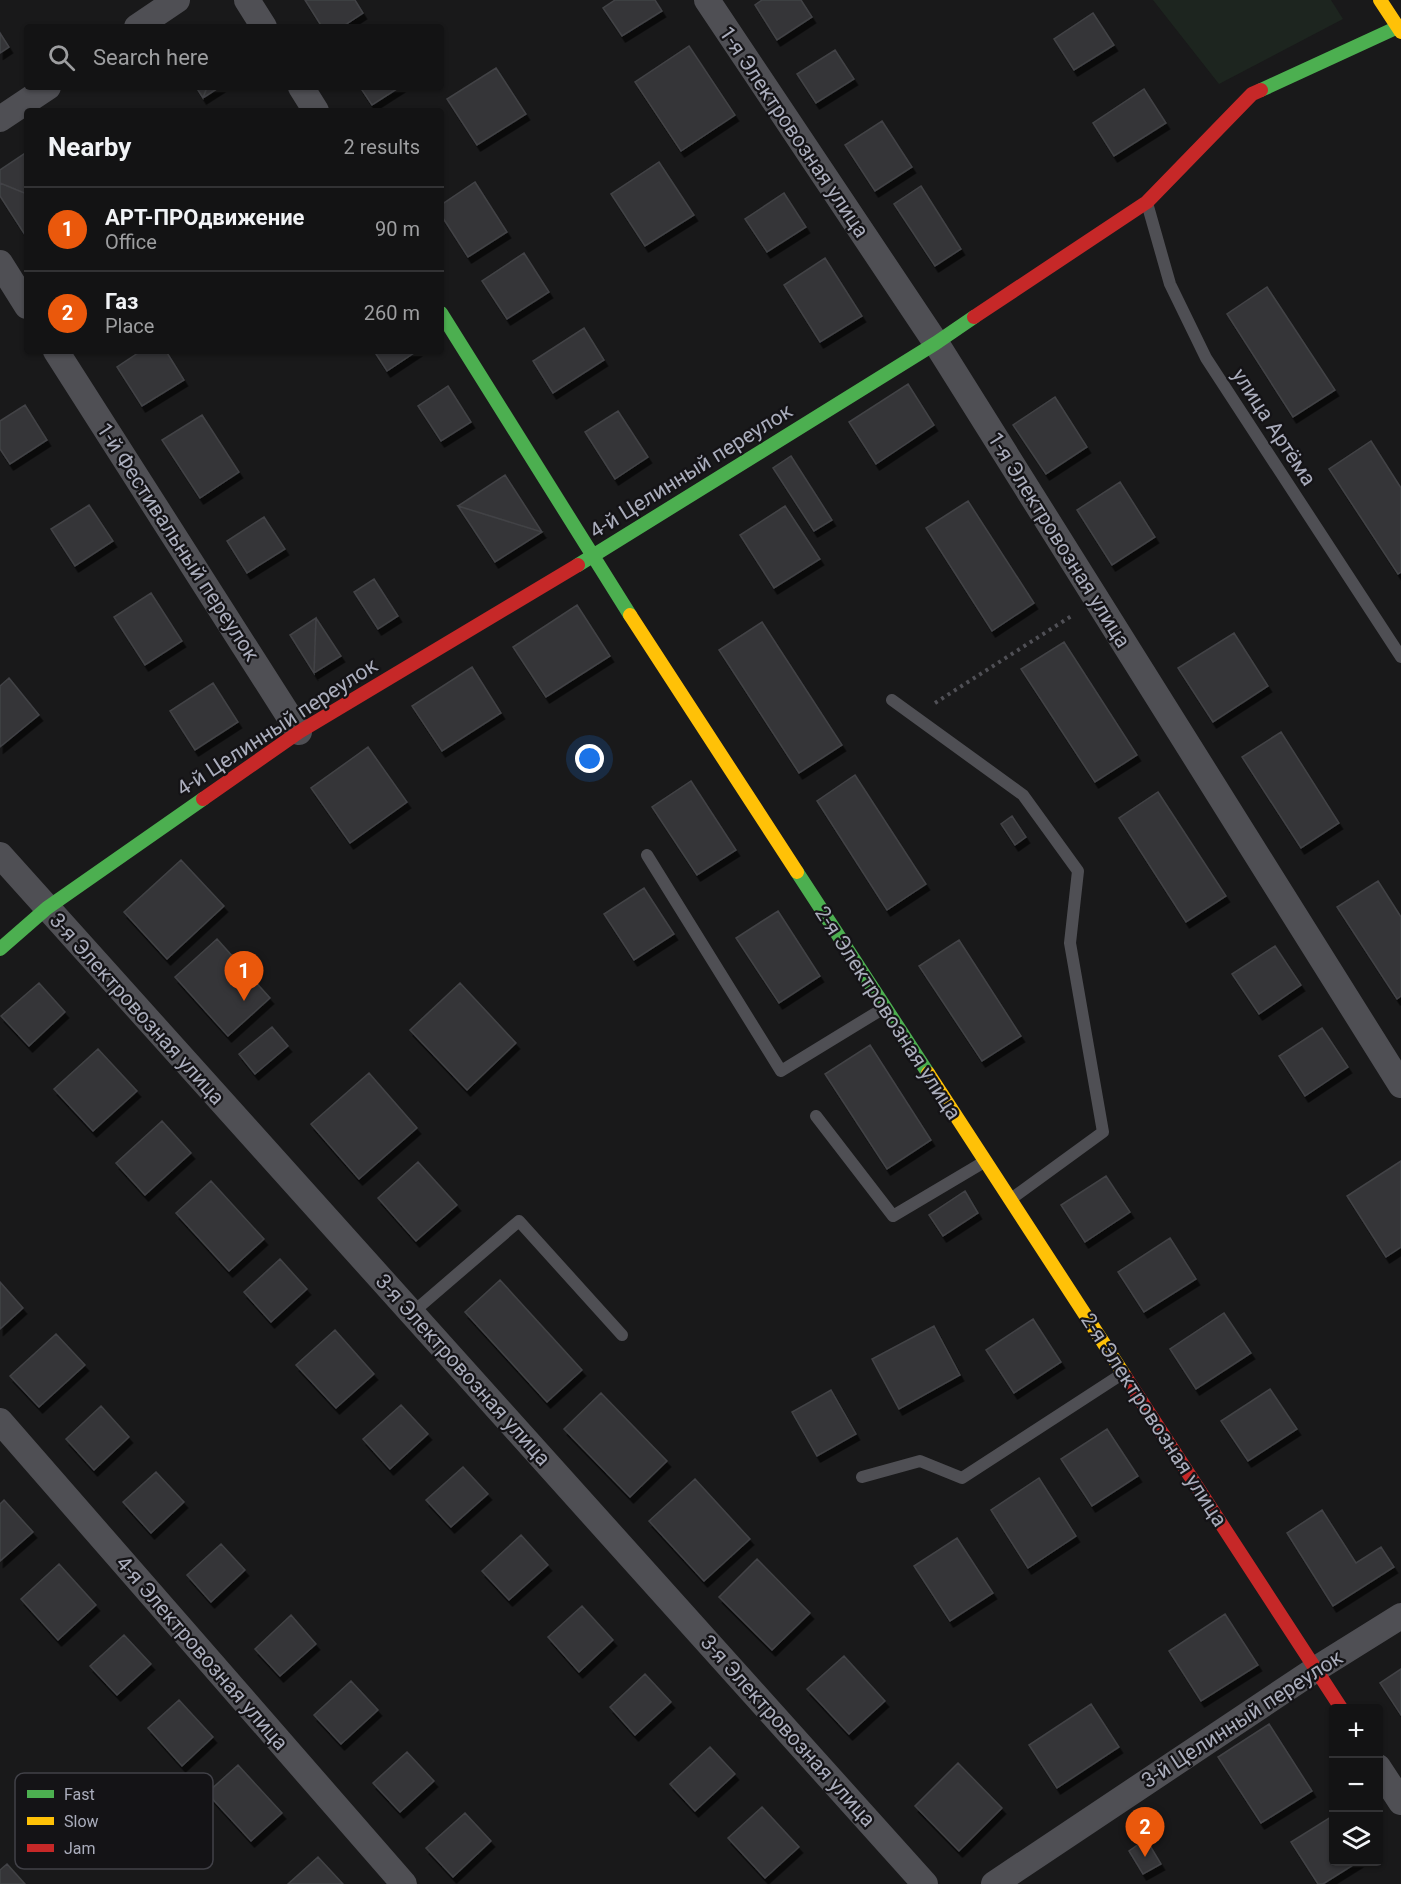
<!DOCTYPE html>
<meta charset="utf-8">
<style>
:root{--surface:#131314;--page:#1c1c1d;--text:#f1f3f6;--muted:#9d9ea0;--line:#323234;--accent:#ea580c}
body{margin:0;font-family:Roboto,sans-serif;background:var(--page);color:var(--text)}
.controls{position:absolute;right:18px;bottom:18px;display:grid;overflow:hidden;border-radius:6px;box-shadow:0 2px 4px #0004}
.controls button{width:54px;height:54px;display:grid;place-items:center;padding:0;border:0;border-bottom:2px solid var(--line);background:var(--surface);color:var(--text);font:30px sans-serif}
.you{position:absolute;left:590px;top:759px;width:21px;height:21px;margin:-15px;border:4px solid #fff;border-radius:50%;background:#1a73e8;box-shadow:0 0 0 9px #1a73e833}
.badge{display:grid;place-items:center;width:39px;height:39px;border-radius:50%;background:var(--accent);color:#fff;font-size:20px;font-weight:700}
.pin{position:absolute;translate:-50% -50px;filter:drop-shadow(0 2px 3px #0008)}
.pin::after{content:'';position:absolute;top:32px;width:21px;height:18px;background:inherit;clip-path:polygon(0 0,100% 0,50% 100%)}
.list{margin:0;padding:0;list-style:none}
h2{display:flex;justify-content:space-between;align-items:center;height:78px;margin:0;padding:0 24px;font-size:26px}
h2 small{font-size:20px;font-weight:400;color:var(--muted)}
.list li{display:grid;grid-template-columns:39px 1fr auto;gap:18px;align-items:center;box-sizing:border-box;height:84px;padding:0 24px;border-top:2px solid var(--line)}
.list b{display:block;font-size:22px;white-space:nowrap}
.list p{margin:0;font-size:20px;white-space:nowrap;color:var(--muted)}
.list em{font-size:20px;font-style:normal;color:var(--muted)}
.icon{flex:none;width:33px;height:33px;fill:none;stroke:currentColor;stroke-width:2;stroke-linecap:round;stroke-linejoin:round}
.map{position:relative;flex:none;width:1401px;height:1884px;overflow:hidden}
.search{position:absolute;background:var(--surface);box-shadow:0 2px 4px #0004;left:24px;top:24px;width:420px;height:66px;display:flex;align-items:center;gap:15px;box-sizing:border-box;padding:0 21px;border-radius:6px;color:var(--muted);font-size:22px}
.panel{position:absolute;background:var(--surface);box-shadow:0 2px 4px #0004;left:24px;top:108px;width:420px;height:246px;border-radius:6px}
.map>svg:first-child{display:block}
</style>
<div class="map">
<svg width="1401" height="1884" viewBox="0 0 1401 1884">
<defs>
<filter id="shadow"><feDropShadow dx="3.5" dy="6" stdDeviation="0" flood-color="#0009"/></filter>
</defs>
<rect width="100%" height="100%" fill="#19191a"/>
<path fill="#1d251f" d="M1153,0H1331L1343,19L1219,84Z"/>
<path fill="#363638" stroke="#424346" stroke-width="1.5" filter="url(#shadow)" d="M305,0H355L363,13L342,27H322Z
M615,0H655L662,11L622,36L603,8Z
M762,0H801L812,17L777,40L755,5Z
M1093,13L1114,45L1074,70L1054,39Z
M0,33L9,47L0,53Z
M689,46L735,115L681,151L635,82Z
M835,50L854,79L816,103L797,74Z
M496,68L526,114L477,145L447,99Z
M196,87H220L203,98Z
M196,87H207L203,98Z
M360,87H400L372,105Z
M1144,89L1166,123L1114,156L1093,123Z
M882,121L912,167L875,191L845,145Z
M27,152V238L0,196V170Z
M659,162L694,215L645,246L611,194Z
M475,182L507,232L468,257L441,215V205Z
M0,183L27,194V238L0,196Z
M921,186L961,249L935,266L894,204Z
M784,193L806,227L767,252L745,219Z
M524,253L549,292L507,319L482,281Z
M825,258L862,316L820,342L784,285Z
M1267,287L1335,390L1293,417L1227,314Z
M584,328L604,360L553,393L533,361Z
M141,351H166L184,380L142,406L117,367Z
M374,351H417L387,371Z
M908,384L934,425L876,464L849,422Z
M448,386L471,422L441,441L418,406Z
M1055,397L1087,447L1046,474L1013,425Z
M25,405L47,440L10,464L0,449V421Z
M618,411L648,457L615,479L585,432Z
M202,415L239,472L200,498L162,440Z
M1371,441L1401,488V572L1398,574L1329,469Z
M791,456L832,520L814,531L773,468Z
M505,475L542,532L495,562L458,506Z
M1120,482L1155,537L1112,565L1077,510Z
M968,501L1034,603L992,631L926,528Z
M89,505L113,541L75,566L51,529Z
M458,506L542,532L495,562Z
M785,506L820,559L774,588L740,535Z
M264,517L285,549L247,573L227,541Z
M374,579L398,616L378,629L354,592Z
M151,593L182,641L145,665L114,617Z
M577,605L610,656L546,697L513,647Z
M316,618L341,656L314,673L290,635Z
M316,618L314,673L290,635Z
M762,622L842,745L799,773L719,650Z
M1234,633L1268,686L1213,722L1178,668Z
M1064,642L1137,755L1095,782L1021,669Z
M472,667L501,713L442,751L412,706Z
M9,678L39,715L0,747V686Z
M213,683L238,722L195,750L170,711Z
M1281,732L1339,823L1301,848L1242,757Z
M368,747L407,802L350,843L311,788Z
M855,775L926,884L887,910L817,801Z
M691,781L736,850L697,875L652,807Z
M1158,792L1226,896L1186,922L1119,818Z
M1012,816L1026,837L1015,845L1001,824Z
M181,860L224,906L167,959L124,912Z
M1378,881L1401,917V996L1397,999L1337,907Z
M644,888L674,934L634,960L604,914Z
M778,911L820,976L779,1003L736,938Z
M217,939L270,998L228,1036L175,977Z
M959,940L1021,1036L982,1061L919,966Z
M1275,946L1301,985L1259,1014L1232,974Z
M39,983L65,1012L29,1046L1,1016Z
M460,983L516,1043L467,1090L410,1030Z
M272,1027L288,1046L255,1074L239,1054Z
M1322,1028L1348,1067L1305,1096L1279,1056Z
M870,1045L931,1140L887,1169L825,1074Z
M98,1049L137,1091L93,1131L54,1089Z
M369,1073L417,1128L359,1179L311,1124Z
M162,1121L191,1153L145,1195L116,1163Z
M1401,1161V1247L1386,1257L1347,1196Z
M418,1162L457,1205L416,1241L378,1198Z
M1106,1176L1130,1212L1085,1242L1061,1205Z
M211,1181L264,1239L229,1271L176,1213Z
M965,1191L978,1213L943,1236L929,1215Z
M1170,1238L1196,1279L1144,1312L1118,1272Z
M280,1259L307,1289L271,1322L244,1292Z
M500,1280L582,1370L547,1402L465,1312Z
M0,1282L23,1308L0,1329Z
M1224,1313L1251,1353L1196,1389L1170,1349Z
M1033,1319L1061,1362L1014,1393L986,1350Z
M934,1326L960,1375L899,1409L872,1359Z
M335,1330L374,1374L336,1408L296,1365Z
M56,1334L85,1365L39,1407L10,1376Z
M1270,1389L1297,1429L1248,1461L1221,1421Z
M831,1390L856,1434L817,1456L792,1412Z
M601,1393L667,1461L630,1497L564,1429Z
M401,1405L428,1434L390,1469L363,1439Z
M101,1406L129,1437L94,1470L66,1439Z
M1107,1429L1138,1476L1092,1506L1061,1459Z
M463,1467L488,1494L451,1527L426,1500Z
M156,1472L184,1502L151,1533L123,1502Z
M1039,1478L1076,1536L1028,1568L991,1510Z
M695,1479L750,1539L704,1581L649,1521Z
M4,1500L33,1532L0,1561V1504Z
M1322,1510L1356,1563L1381,1547L1394,1567L1333,1606L1287,1533Z
M521,1535L548,1565L509,1600L482,1571Z
M957,1538L993,1593L950,1621L914,1566Z
M221,1544L245,1570L211,1602L187,1575Z
M757,1559L810,1613L772,1650L719,1597Z
M59,1564L96,1605L58,1640L21,1599Z
M582,1606L613,1640L579,1672L548,1637Z
M1225,1614L1258,1665L1201,1701L1169,1651Z
M291,1615L316,1644L280,1676L255,1649Z
M124,1635L151,1664L117,1695L90,1666Z
M844,1656L885,1701L849,1734L807,1689Z
M1401,1669V1715L1380,1683Z
M645,1674L671,1702L635,1735L610,1707Z
M351,1681L378,1710L341,1744L314,1715Z
M179,1700L213,1737L182,1766L148,1728Z
M1091,1704L1119,1747L1057,1788L1029,1745Z
M1269,1724L1312,1791L1261,1823L1218,1757Z
M710,1747L735,1774L695,1811L670,1784Z
M407,1752L434,1781L400,1812L373,1783Z
M958,1763L1002,1808L959,1851L915,1806Z
M238,1765L282,1813L251,1841L207,1793Z
M762,1807L799,1847L765,1878L728,1838Z
M465,1813L491,1841L453,1877L426,1848Z
M1334,1815V1862H1358L1323,1884H1318L1291,1842Z
M1146,1839L1161,1864L1143,1874L1129,1851Z
M318,1857L343,1884H288Z
M7,1864L25,1884H0V1870Z"/>
<g fill="none" stroke-linecap="round" stroke-linejoin="round">
<path stroke="#505056" stroke-width="4" stroke-dasharray="3 4.5" stroke-linecap="butt" d="M935,703L1073,615"/>
<path stroke="#4f4f54" stroke-width="12" d="M1147,203L1170,284L1206,358L1401,657
M892,700L1023,795L1078,871L1070,943L1103,1132L1011,1199
M647,855L781,1071L884,1008
M816,1116L893,1216L984,1162
M412,1313L519,1221L622,1335
M862,1477L920,1461L962,1478L1122,1374"/>
<path stroke="#4f4f54" stroke-width="26" d="M247,0L264,27
M707,0L936,343L1401,1085
M137,27L177,0
M301,87L316,111
M0,119L48,87
M0,263L27,306
M56,351L299,732
M0,855L925,1884
M0,1421L404,1884
M1378,1767L1401,1802
M994,1884L1316,1669L1401,1616"/>
<path stroke="#4caf50" stroke-width="14" d="M1261,90L1398,27
M441,313L630,615
M578,565L936,343L974,317
M797,872L928,1073
M0,949L47,908L203,799"/>
<path stroke="#ffc107" stroke-width="14" d="M1380,0L1401,32
M630,615L797,872
M928,1073L1125,1376"/>
<path stroke="#c62828" stroke-width="14" d="M974,317L1147,202L1252,94L1261,90
M203,799L299,732L578,565
M1125,1376L1341,1708"/>
</g>
<g text-anchor="middle" dominant-baseline="central" stroke-width="4.5" stroke-linejoin="round" paint-order="stroke">
<g font-size="21" fill="#aaadbc" stroke="#141316">
<text transform="translate(794 132) rotate(56)">1-я Электровозная улица</text>
<text transform="translate(1274 427) rotate(57)">улица Артёма</text>
<text transform="translate(691 471) rotate(-32)">4-й Целинный переулок</text>
<text transform="translate(1059 540) rotate(58)">1-я Электровозная улица</text>
<text transform="translate(178 542) rotate(57)">1-й Фестивальный переулок</text>
<text transform="translate(277 727) rotate(-33)">4-й Целинный переулок</text>
<text transform="translate(137 1009) rotate(48)">3-я Электровозная улица</text>
<text transform="translate(888 1013) rotate(57)">2-я Электровозная улица</text>
<text transform="translate(463 1370) rotate(48)">3-я Электровозная улица</text>
<text transform="translate(1154 1420) rotate(57)">2-я Электровозная улица</text>
<text transform="translate(202 1653) rotate(49)">4-я Электровозная улица</text>
<text transform="translate(1242 1719) rotate(-33)">3-й Целинный переулок</text>
<text transform="translate(788 1731) rotate(48)">3-я Электровозная улица</text>
</g>
</g>
<rect x="15" y="1773" width="198" height="96" rx="9" fill="#141316" stroke="#414148" stroke-width="1.5"/>
<rect x="27" y="1790" width="27" height="8" fill="#4caf50"/>
<rect x="27" y="1817" width="27" height="8" fill="#ffc107"/>
<rect x="27" y="1844" width="27" height="8" fill="#c62828"/>
<g font-size="16" fill="#aaadbc">
<text x="64" y="1800">Fast</text>
<text x="64" y="1827">Slow</text>
<text x="64" y="1854">Jam</text>
</g>
</svg>
<div class="controls">
<button>+</button>
<button>−</button>
<button><svg class="icon" aria-label="layers" viewBox="0 0 24 24"><path d="M12 4l9 5-9 5-9-5zM3 14l9 5 9-5"/></svg></button>
</div>
<div class="you"></div>
<div class="pin badge" style="left:244px;top:1001px">1</div>
<div class="pin badge" style="left:1145px;top:1857px">2</div>
<div class="search"><svg class="icon" aria-label="search" viewBox="0 0 24 24"><circle cx="10" cy="10" r="6"/><path d="M15 15l6 6"/></svg>Search here</div>
<section class="panel">
<h2>Nearby<small>2 results</small></h2>
<ul class="list">
<li><span class="badge">1</span><div><b>АРТ-ПРОдвижение</b><p>Office</p></div><em>90 m</em></li>
<li><span class="badge">2</span><div><b>Газ</b><p>Place</p></div><em>260 m</em></li>
</ul>
</section>
</div>
